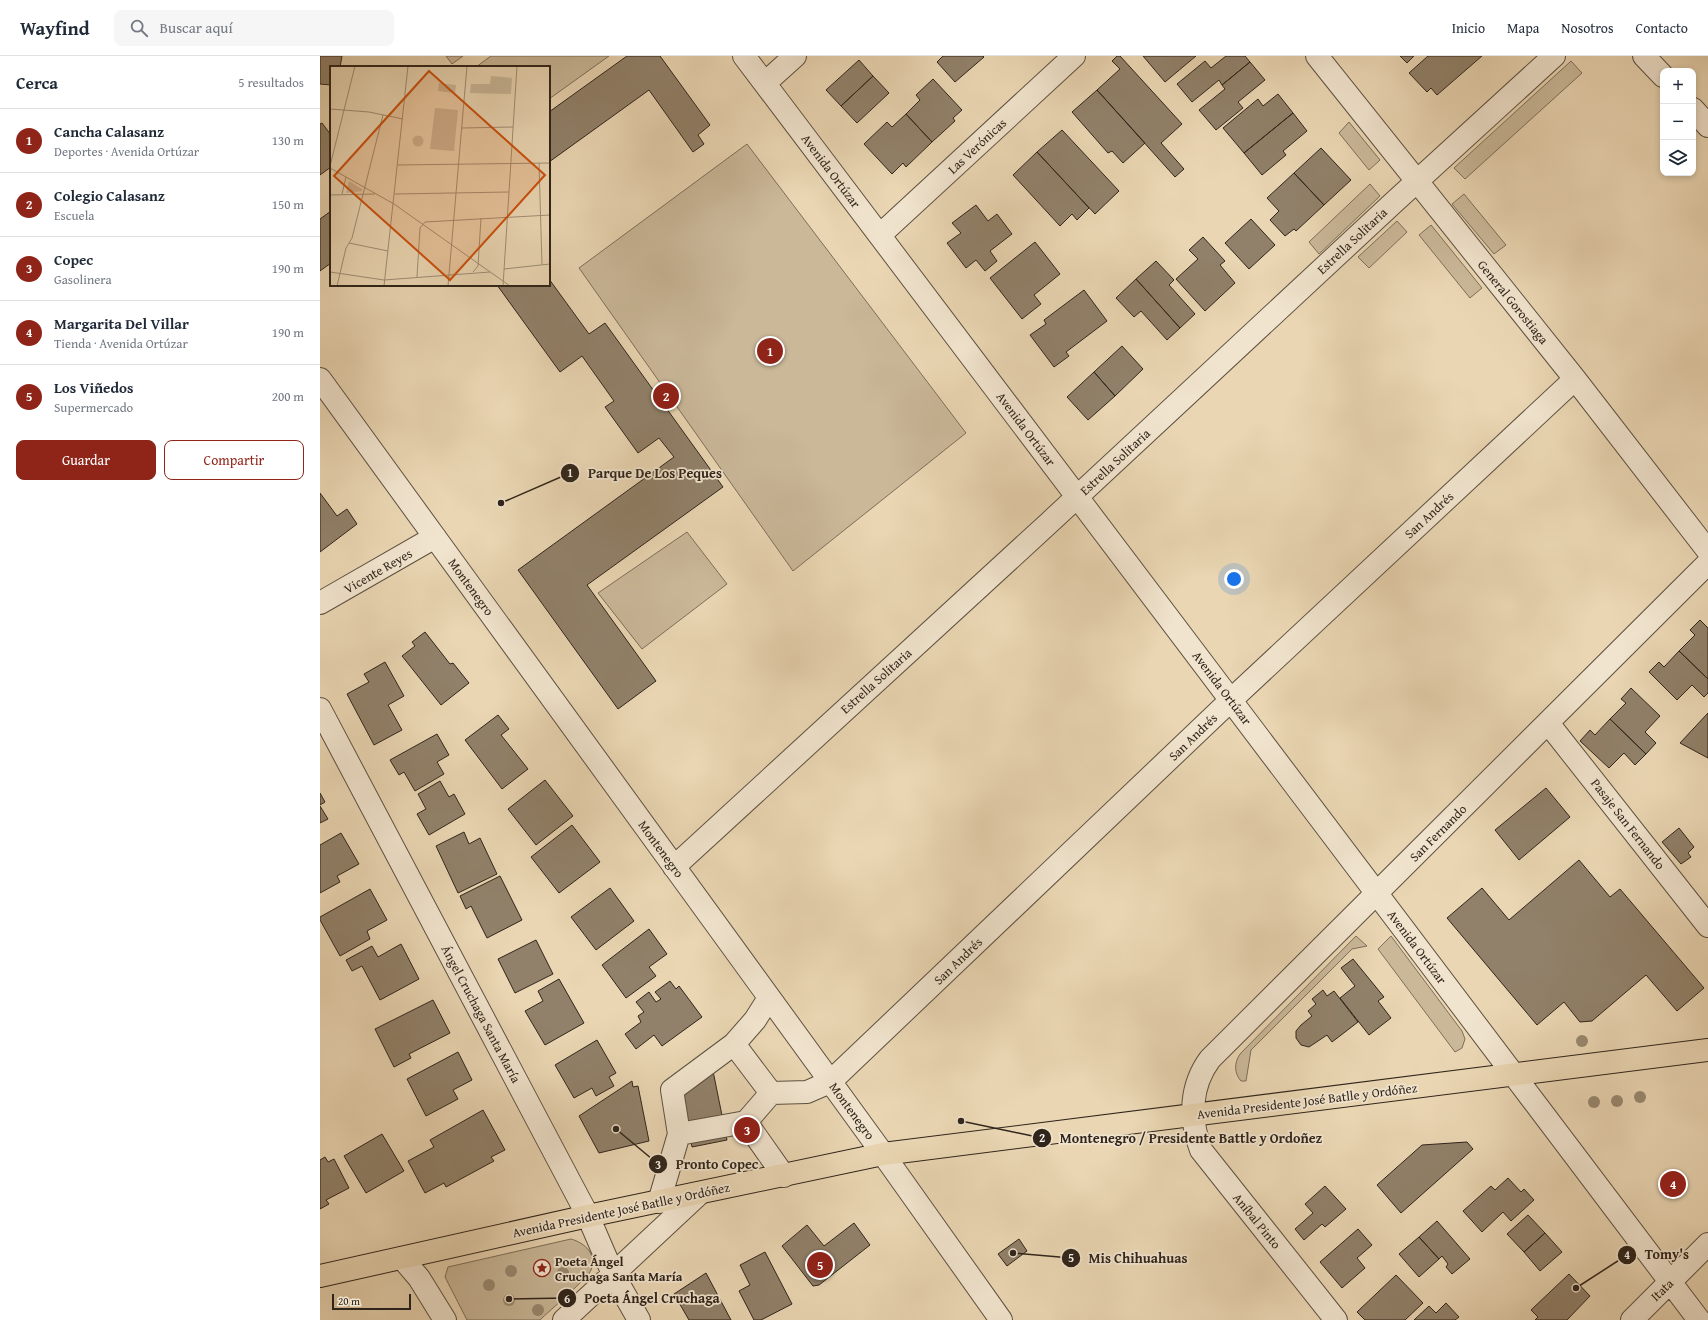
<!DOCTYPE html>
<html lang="es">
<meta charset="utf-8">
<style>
:root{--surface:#fff;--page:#f6f6f7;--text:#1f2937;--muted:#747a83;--line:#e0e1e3;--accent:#8f2418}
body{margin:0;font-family:"Gentium Book Plus",serif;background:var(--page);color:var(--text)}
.controls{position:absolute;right:12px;top:12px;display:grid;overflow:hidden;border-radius:8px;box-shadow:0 2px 6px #0003}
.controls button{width:36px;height:36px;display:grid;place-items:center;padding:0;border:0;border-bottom:1px solid var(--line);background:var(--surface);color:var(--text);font:20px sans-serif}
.scale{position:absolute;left:12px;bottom:10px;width:79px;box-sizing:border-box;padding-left:4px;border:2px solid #30251b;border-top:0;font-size:11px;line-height:14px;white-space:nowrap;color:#30251b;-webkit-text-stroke:3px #f1e4ce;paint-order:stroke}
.you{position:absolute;left:914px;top:523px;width:14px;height:14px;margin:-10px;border:3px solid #fff;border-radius:50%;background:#1a73e8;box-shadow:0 0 0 6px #1a73e833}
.badge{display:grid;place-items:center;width:26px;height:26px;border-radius:50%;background:var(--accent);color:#fff;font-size:13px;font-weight:700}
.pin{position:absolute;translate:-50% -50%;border:2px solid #fff;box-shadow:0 1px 4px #0006}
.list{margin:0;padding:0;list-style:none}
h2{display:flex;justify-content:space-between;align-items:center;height:52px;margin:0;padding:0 16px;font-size:17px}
h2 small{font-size:13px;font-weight:400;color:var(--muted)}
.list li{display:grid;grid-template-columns:26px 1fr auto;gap:12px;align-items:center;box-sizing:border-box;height:64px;padding:0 16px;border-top:1px solid var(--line)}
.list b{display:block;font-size:15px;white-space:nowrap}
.list p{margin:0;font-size:13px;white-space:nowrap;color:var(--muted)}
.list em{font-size:13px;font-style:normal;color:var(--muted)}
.actions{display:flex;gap:8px;padding:12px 16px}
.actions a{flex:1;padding:9px 0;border:1px solid var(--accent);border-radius:8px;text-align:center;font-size:14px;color:var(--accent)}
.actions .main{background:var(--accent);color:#fff}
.icon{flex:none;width:22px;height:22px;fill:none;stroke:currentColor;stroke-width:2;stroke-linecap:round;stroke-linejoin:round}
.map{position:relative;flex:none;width:1388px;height:1264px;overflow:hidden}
header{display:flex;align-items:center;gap:24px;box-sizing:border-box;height:56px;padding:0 20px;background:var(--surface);border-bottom:1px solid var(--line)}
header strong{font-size:19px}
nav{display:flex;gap:22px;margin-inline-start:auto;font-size:14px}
.search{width:280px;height:36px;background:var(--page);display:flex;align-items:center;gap:10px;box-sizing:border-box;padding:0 14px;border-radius:8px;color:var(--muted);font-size:15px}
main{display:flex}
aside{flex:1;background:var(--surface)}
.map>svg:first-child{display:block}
</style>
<header>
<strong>Wayfind</strong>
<div class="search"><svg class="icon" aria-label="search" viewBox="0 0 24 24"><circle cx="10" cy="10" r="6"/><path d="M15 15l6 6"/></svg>Buscar aquí</div>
<nav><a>Inicio</a><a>Mapa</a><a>Nosotros</a><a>Contacto</a></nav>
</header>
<main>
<aside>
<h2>Cerca<small>5 resultados</small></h2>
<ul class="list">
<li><span class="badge">1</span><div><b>Cancha Calasanz</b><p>Deportes · Avenida Ortúzar</p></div><em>130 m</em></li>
<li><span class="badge">2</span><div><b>Colegio Calasanz</b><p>Escuela</p></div><em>150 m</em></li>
<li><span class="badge">3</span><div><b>Copec</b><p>Gasolinera</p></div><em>190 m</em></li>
<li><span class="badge">4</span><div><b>Margarita Del Villar</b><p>Tienda · Avenida Ortúzar</p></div><em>190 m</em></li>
<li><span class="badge">5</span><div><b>Los Viñedos</b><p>Supermercado</p></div><em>200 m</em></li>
</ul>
<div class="actions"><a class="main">Guardar</a><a>Compartir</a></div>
</aside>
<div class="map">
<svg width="1388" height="1264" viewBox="0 0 1388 1264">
<rect width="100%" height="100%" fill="#ead6b3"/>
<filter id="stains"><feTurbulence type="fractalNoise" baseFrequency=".005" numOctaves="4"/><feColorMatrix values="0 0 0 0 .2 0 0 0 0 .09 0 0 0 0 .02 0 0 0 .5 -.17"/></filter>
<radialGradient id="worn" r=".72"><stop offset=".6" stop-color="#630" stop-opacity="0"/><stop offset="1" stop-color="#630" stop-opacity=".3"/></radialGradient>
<path fill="#cab899" stroke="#7d6e5a" d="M126,0H143L132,8Z
M171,0H289L229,43V11H156Z
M1251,5L1262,17L1145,123L1134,112Z
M1029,66L1060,104L1049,114L1019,77Z
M427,88L646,377L473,515L259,212Z
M1050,128L1060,140L999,198L989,186Z
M1144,138L1186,189L1174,198L1132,148Z
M1077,165L1087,176L1049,212L1038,201Z
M1111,169L1162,232L1150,242L1099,179Z
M367,476L407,528L322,593L278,537Z
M1036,880L1047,890L1032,893L931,994L926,1025H921C914,1017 914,1007 920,998Z
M1071,880L1142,975L1145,983L1142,992L1135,996L1058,893Z
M251,1183C265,1187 277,1198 271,1214C269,1221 228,1256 220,1264H147L125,1221L128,1211Z"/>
<path fill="#91816a" stroke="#30251b" d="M0,0H22L20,11H11V29L0,28Z
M307,0H340L390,69L378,79L384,88L373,96L329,34L229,106V56Z
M623,0H663L664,1L635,26L617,6Z
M797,0H800L862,68L841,87L864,113L855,121L777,34L800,13L792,5Z
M823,0H876L845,26Z
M906,0H925L930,6L902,29L899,24L872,46L857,28L885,5L891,12Z
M1080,0H1094L1087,7Z
M1108,0H1162L1117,39L1111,32L1107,36L1089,17Z
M539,4L553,20L521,50L506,34Z
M930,6L945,24L918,46L923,52L896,74L879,54L905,33L902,29Z
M553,20L569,37L537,67L521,50Z
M613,23L642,54L633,62L635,65L612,86L586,58L600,44L596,39Z
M777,34L825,87L803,107L792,95L788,97L752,56Z
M958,38L973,57L924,97L903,72L938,43L943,50Z
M973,57L987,75L963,95L966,99L942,119L924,97Z
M586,58L612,86L586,111L583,107L572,118L544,88L567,66L572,71Z
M2,67L11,79V111L0,119V68Z
M742,74L799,135L775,158L717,96Z
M1001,92L1031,124L1004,149L974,117Z
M717,96L769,152L757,164L752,158L740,170L693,119Z
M974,117L1004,149L976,175L974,173L965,180L950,164L959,155L947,142Z
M656,149L668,165L677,158L692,178L670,195L677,205L665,215L656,204L646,212L627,187L641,177L632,167Z
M11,155V207L0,215V163Z
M931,163L955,189L929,213L905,187Z
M883,181L905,205L900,209L915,227L885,255L856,223L878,203L869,194Z
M715,186L740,218L714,239L721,248L702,263L670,222Z
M836,205L854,224L849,229L875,258L860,272L816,223Z
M229,223L269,278L285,267L403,431L267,529L336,625L298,653L198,514L354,401L339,382L318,397L285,351L294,345L262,300L240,316L177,229H229Z
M816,223L860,272L847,284L821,255L814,261L796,242Z
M764,234L787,265L746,296L749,300L734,311L710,279L726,268L724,264Z
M802,290L823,313L795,340L774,316Z
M774,316L795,340L768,364L747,341Z
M0,437L17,460L27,453L37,468L0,496Z
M1380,564L1388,572V623L1359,595L1375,579L1370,574Z
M105,576L130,608L133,607L149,627L121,649L82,600L95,590L92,586Z
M1359,595L1388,623V637L1384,641L1372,629L1357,644L1329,616L1339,606L1344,611Z
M65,606L84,640L68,649L82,674L54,689L27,638L49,626L44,618Z
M1311,632L1340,660L1325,676L1336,687L1326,698L1290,663L1306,647L1301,643Z
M1388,657V702L1360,687Z
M178,659L189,673L181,679L208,713L182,733L145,684Z
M1290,663L1326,698L1315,709L1304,697L1289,712L1260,685L1270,674L1275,679Z
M117,678L129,699L117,706L124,718L95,735L84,716L79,719L70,704Z
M225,724L253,760L216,789L188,753Z
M120,725L129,741L134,738L145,758L109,779L97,758L106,753L98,738Z
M1226,732L1250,761L1199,804L1175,774Z
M0,737L5,746L0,749Z
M0,750L8,763L0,767Z
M252,769L280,806L239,837L211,801Z
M1359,772L1374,791L1368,797L1371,801L1361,808L1342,786Z
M144,776L149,788L160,782L177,818L138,837L116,790Z
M21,777L39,808L17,820L20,826L0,837V789Z
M1259,804L1290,841L1300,833L1384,932L1357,955L1326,919L1272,965L1260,966L1244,946L1217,969L1127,862L1162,832L1189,864Z
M180,820L202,864L167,882L151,850L146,853L140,840Z
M290,832L314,865L276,894L251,861Z
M50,833L67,864L47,875L50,883L20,900L0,864V861Z
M329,873L347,898L329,911L336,920L306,942L282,909Z
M216,884L233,918L195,937L178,903Z
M81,888L99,923L60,944L42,910L32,915L26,904L52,890L58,901Z
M1033,903L1064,941L1058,945L1071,962L1049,979L1020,942L1035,930L1021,912Z
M239,923L264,967L225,989L205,955L223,945L218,935Z
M350,925L356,933L359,930L382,961L342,990L334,979L316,993L305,978L321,966L318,960L324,956L316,946L329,936L336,946L341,943L335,936Z
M1003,934L1007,940L1014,935L1038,966L1012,986L1007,979L989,991L981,989L976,982V975L981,969L992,960L988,955L996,948L992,943Z
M113,944L130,977L89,998L91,1002L74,1011L55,973Z
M277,984L296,1017L289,1021L294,1030L276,1040L272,1032L254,1042L235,1009Z
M138,996L152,1024L133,1034L138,1043L106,1060L87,1023Z
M393,1015L407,1084L372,1091L358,1022Z
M312,1025L313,1031L318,1030L329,1085L279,1097L259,1060Z
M163,1054L185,1094L171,1101L174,1105L126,1131L124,1127L105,1137L88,1105L114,1091L110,1084Z
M62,1078L84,1115L46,1137L24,1100Z
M1147,1086L1153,1093L1081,1157L1057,1129L1102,1089Z
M5,1101L8,1106L14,1103L29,1132L6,1144L9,1148L0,1153V1104Z
M1188,1122L1201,1136L1204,1133L1214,1144L1191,1165L1183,1156L1162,1176L1143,1155L1171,1130L1175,1134Z
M1005,1130L1026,1153L1005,1171L1002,1168L984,1184L975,1173L993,1157L985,1148Z
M1208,1159L1225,1177L1204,1196L1187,1178Z
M1117,1165L1150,1203L1132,1218L1126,1211L1128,1208L1122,1200L1119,1203L1099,1181Z
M534,1167L550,1189L499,1229L493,1230L462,1190L487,1169L504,1190Z
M1038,1173L1052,1189L1037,1202L1045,1212L1022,1232L1000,1206Z
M1225,1177L1242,1196L1220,1215L1204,1196Z
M1099,1181L1119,1203L1099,1221L1079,1198Z
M699,1183L707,1195L687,1210L678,1198Z
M445,1196L472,1248L441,1264H434L419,1235L430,1229L420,1209Z
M386,1217L411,1264H369L354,1238Z
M1249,1218L1270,1240L1247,1264H1215L1218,1261L1211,1254Z
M1076,1219L1103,1247L1085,1264H1045L1037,1256Z
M1126,1247L1139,1261L1135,1264H1094L1109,1250L1116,1257Z"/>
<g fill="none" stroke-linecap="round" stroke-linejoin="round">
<g stroke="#5e5141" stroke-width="24">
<path id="minor" d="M424,0L1379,1264
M997,0L1255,323L1388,495
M1324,0L1343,20
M445,27L475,0
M1373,53L1388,70
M560,179L754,0
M0,323L563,1098L681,1264
M0,547L115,481
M0,653L268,1160L293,1218L319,1264
M1228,667L1388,870
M354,811L730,466L1072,148L1234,0
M451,1037L487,1036L510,1026L911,644L1255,323
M426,1066L464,1120
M359,1078L426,1066L451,1037L414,988
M339,1146L359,1078L352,1034L414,988L435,964L449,942
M82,1202L99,1222L125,1264
M244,1264L379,1138
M1016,1264L881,1094C869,1063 870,1030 890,1003L1388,507
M1312,1264L1388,1188"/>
</g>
<g stroke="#30251b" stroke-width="24">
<path id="major" d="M0,1220L268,1160L563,1098L1388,994"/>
</g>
<use href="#minor" stroke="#f1e4ce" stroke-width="22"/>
<use href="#major" stroke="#ead6b3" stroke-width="22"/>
</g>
<g fill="#998970">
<circle cx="1262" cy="985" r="6"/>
<circle cx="1320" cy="1041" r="6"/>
<circle cx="1297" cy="1045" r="6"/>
<circle cx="1274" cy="1046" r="6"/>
<circle cx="191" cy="1215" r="6"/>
<circle cx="243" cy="1217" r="6"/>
<circle cx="169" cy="1229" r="6"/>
<circle cx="189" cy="1244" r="6"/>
<circle cx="218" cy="1254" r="6"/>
</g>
<defs>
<g id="sight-ring" transform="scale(0.9)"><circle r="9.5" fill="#f1e4ce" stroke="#8f2418" stroke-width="1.5"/><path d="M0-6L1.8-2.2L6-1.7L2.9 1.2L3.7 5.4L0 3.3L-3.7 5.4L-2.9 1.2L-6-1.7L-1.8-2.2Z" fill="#8f2418"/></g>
</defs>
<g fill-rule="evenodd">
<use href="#sight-ring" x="222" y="1212"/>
</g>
<g text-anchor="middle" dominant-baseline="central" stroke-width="3.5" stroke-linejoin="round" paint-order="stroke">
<g font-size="13" fill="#30251b" stroke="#f1e4ce">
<text transform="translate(657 90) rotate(-43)">Las Verónicas</text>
<text transform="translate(511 115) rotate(53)">Avenida Ortúzar</text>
<text transform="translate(1032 185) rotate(-43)">Estrella Solitaria</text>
<text transform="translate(1193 246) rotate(51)">General Gorostiaga</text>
<text transform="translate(706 373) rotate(53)">Avenida Ortúzar</text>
<text transform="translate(795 406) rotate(-43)">Estrella Solitaria</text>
<text transform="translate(1109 459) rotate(-43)">San Andrés</text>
<text transform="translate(58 515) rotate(-30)">Vicente Reyes</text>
<text transform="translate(151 531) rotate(54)">Montenegro</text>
<text transform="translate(556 625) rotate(-42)">Estrella Solitaria</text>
<text transform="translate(902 632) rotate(53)">Avenida Ortúzar</text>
<text transform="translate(873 681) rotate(-44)">San Andrés</text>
<text transform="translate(1308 768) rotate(52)">Pasaje San Fernando</text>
<text transform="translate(1118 777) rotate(-45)">San Fernando</text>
<text transform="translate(341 793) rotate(54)">Montenegro</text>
<text transform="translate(1097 891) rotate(53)">Avenida Ortúzar</text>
<text transform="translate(638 905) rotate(-44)">San Andrés</text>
<text transform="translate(161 958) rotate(62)">Ángel Cruchaga Santa María</text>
<text transform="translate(987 1045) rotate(-7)">Avenida Presidente José Batlle y Ordóñez</text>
<text transform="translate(532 1055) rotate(54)">Montenegro</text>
<text transform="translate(301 1154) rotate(-12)">Avenida Presidente José Batlle y Ordóñez</text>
<text transform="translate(937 1165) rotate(51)">Aníbal Pinto</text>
<text transform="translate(1342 1234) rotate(-44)">Itata</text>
</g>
<g font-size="13" font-weight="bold" fill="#30251b" stroke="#f1e4ce" text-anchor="start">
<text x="235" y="1205">Poeta Ángel<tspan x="235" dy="15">Cruchaga Santa María</tspan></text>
</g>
</g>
<g transform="translate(10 10)">
<rect width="220" height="220" fill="#ead6b3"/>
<path d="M161,10L182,12L181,28L140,27L141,18H160ZM109,17L126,19L125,27L108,25ZM105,42L128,44L124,85L100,83ZM82.5 75a5.5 5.5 0 1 1 11 0a5.5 5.5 0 1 1-11 0ZM19,115L32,123V125L16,127Z" fill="#cab899"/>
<path fill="none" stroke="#a08f76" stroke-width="1" d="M0,43L39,46L73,53M132,62L183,61M209,97L212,199M68,99L220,97M0,100L25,0M0,102L64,138L180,220M12,128L16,111M65,128L179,126M0,129L45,128M19,177L58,185M174,203L220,198M0,206L54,214L160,206M143,206L148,200L151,152M87,211L90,162L95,156L220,149M7,220L16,182L22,172L53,49M54,220L78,0M118,220L137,0M173,220L187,0"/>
<path fill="#cc510e" fill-opacity="0.15" stroke="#cc510e" stroke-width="2" d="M99,5L215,109L120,214L4,110Z"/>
<rect width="220" height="220" fill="none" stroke="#30251b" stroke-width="2"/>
</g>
<path fill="none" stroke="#30251b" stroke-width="1.5" d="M181 447L250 417M641 1065L722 1082M296 1073L338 1108M1256 1232L1307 1199M693 1197L751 1202M189 1243L247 1242"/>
<g fill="#30251b" stroke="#f1e4ce" stroke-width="1.5">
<circle cx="181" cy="447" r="4"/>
<circle cx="641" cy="1065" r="4"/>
<circle cx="296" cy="1073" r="4"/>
<circle cx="1256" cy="1232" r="4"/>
<circle cx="693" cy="1197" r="4"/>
<circle cx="189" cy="1243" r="4"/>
<circle cx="250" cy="417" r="10"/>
<circle cx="722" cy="1082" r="10"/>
<circle cx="338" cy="1108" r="10"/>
<circle cx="1307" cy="1199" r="10"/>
<circle cx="751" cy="1202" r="10"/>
<circle cx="247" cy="1242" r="10"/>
</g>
<g font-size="12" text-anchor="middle" font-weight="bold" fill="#fff">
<text x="250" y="421">1</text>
<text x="722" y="1086">2</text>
<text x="338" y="1113">3</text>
<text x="1307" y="1203">4</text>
<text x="751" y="1206">5</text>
<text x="247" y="1247">6</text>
</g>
<g font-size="14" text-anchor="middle" font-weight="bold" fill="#30251b" stroke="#f1e4ce" stroke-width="3.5" stroke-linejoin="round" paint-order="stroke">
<text x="335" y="422">Parque De Los Peques</text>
<text x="871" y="1087">Montenegro / Presidente Battle y Ordoñez</text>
<text x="397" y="1113">Pronto Copec</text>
<text x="1347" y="1203">Tomy's</text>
<text x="818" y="1207">Mis Chihuahuas</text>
<text x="332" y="1247">Poeta Ángel Cruchaga</text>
</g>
<rect width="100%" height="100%" filter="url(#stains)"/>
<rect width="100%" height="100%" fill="url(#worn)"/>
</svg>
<div class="controls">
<button>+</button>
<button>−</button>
<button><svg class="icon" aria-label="layers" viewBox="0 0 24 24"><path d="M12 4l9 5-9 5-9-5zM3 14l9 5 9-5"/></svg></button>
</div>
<div class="scale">20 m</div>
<div class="you"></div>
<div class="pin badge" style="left:450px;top:295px">1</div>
<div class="pin badge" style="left:346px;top:340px">2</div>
<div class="pin badge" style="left:427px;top:1074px">3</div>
<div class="pin badge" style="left:1353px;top:1128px">4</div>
<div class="pin badge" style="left:500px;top:1209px">5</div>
</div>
</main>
